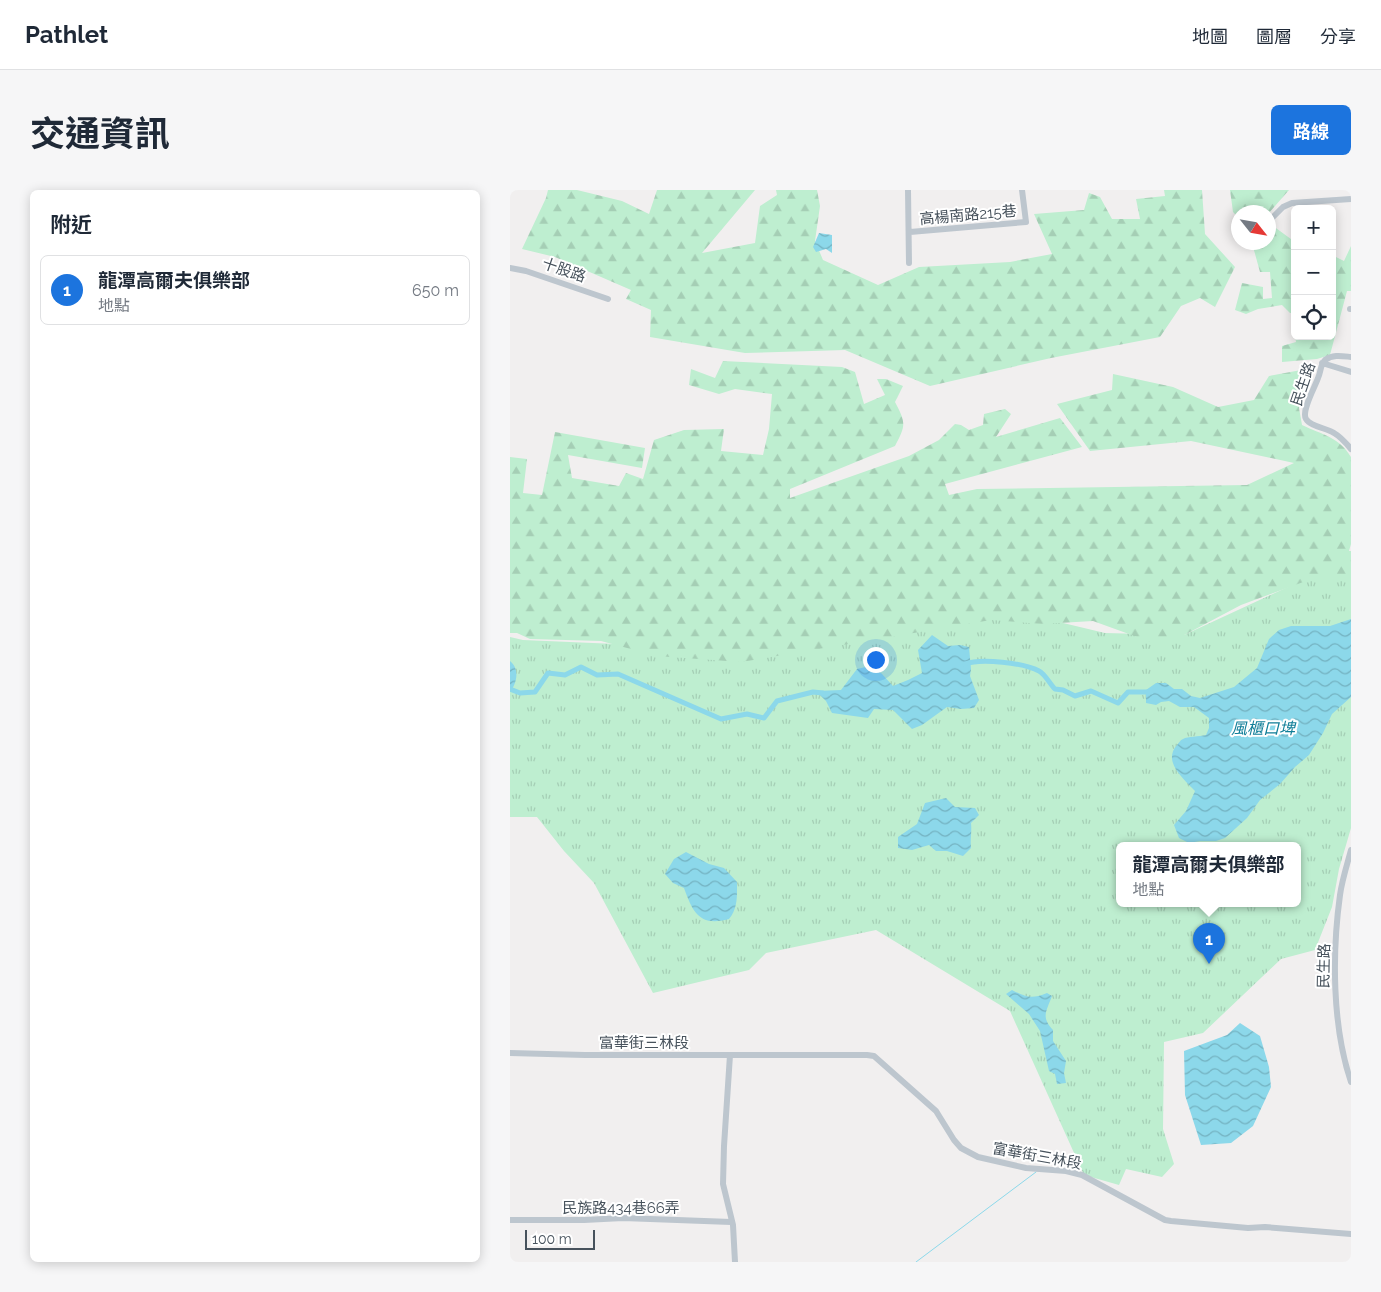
<!DOCTYPE html>
<html lang="zh-TW">
<meta charset="utf-8">
<style>
:root{--surface:#fff;--page:#f6f6f7;--text:#1f2937;--muted:#747a83;--line:#e0e1e3;--accent:#1c74de}
body{margin:0;font-family:Raleway,"Noto Sans TC",sans-serif;background:var(--page);color:var(--text)}
.controls{position:absolute;right:15px;top:15px;display:grid;overflow:hidden;border-radius:8px;box-shadow:0 2px 12px #0003}
.controls button{width:45px;height:45px;display:grid;place-items:center;padding:0;border:0;border-bottom:1px solid var(--line);background:var(--surface);color:var(--text);font:25px sans-serif}
.compass{position:absolute;left:721px;top:15px;width:45px;height:45px;border-radius:50%;background:var(--surface);box-shadow:0 2px 12px #0003;rotate:121deg}
.scale{position:absolute;left:15px;bottom:12px;width:70px;box-sizing:border-box;padding-left:5px;border:2px solid #47525c;border-top:0;font-size:14px;line-height:18px;white-space:nowrap;color:#47525c;-webkit-text-stroke:4px #fff;paint-order:stroke}
.you{position:absolute;left:365px;top:469px;width:18px;height:18px;margin:-12px;border:4px solid #fff;border-radius:50%;background:#1a73e8;box-shadow:0 0 0 8px #1a73e833}
.badge{display:grid;place-items:center;width:32px;height:32px;border-radius:50%;background:var(--accent);color:#fff;font-size:16px;font-weight:700}
.pin{position:absolute;translate:-50% -41px;filter:drop-shadow(0 1px 2px #0008)}
.pin::after{content:'';position:absolute;top:26px;width:18px;height:15px;background:inherit;clip-path:polygon(0 0,100% 0,50% 100%)}
.popup{position:absolute;left:606px;top:652px;width:185px;height:65px;box-sizing:border-box;display:grid;place-content:center;border-radius:8px;background:var(--surface);filter:drop-shadow(0 1px 4px #0005);font-size:16px;white-space:nowrap;color:var(--muted)}
.popup b{font-size:19px;color:var(--text)}
.popup::after{content:'';position:absolute;left:50%;top:100%;margin-left:-10px;border:10px solid transparent;border-top-color:var(--surface)}
.list{margin:0;padding:0;list-style:none}
h2{display:flex;justify-content:space-between;align-items:center;height:65px;margin:0;padding:0 20px;font-size:21px}
h2 small{font-size:16px;font-weight:400;color:var(--muted)}
.list li{display:grid;grid-template-columns:32px 1fr auto;gap:15px;align-items:center;box-sizing:border-box;height:70px;margin:0 10px 10px;padding:0 10px;border:1px solid var(--line);border-radius:8px}
.list b{display:block;font-size:19px;white-space:nowrap}
.list p{margin:0;font-size:16px;white-space:nowrap;color:var(--muted)}
.list em{font-size:16px;font-style:normal;color:var(--muted)}
.icon{flex:none;width:28px;height:28px;fill:none;stroke:currentColor;stroke-width:2;stroke-linecap:round;stroke-linejoin:round}
.map{position:relative;flex:none;width:841px;height:1072px;overflow:hidden;border-radius:8px}
header{display:flex;align-items:center;gap:30px;box-sizing:border-box;height:70px;padding:0 25px;background:var(--surface);border-bottom:1px solid var(--line)}
header strong{font-size:24px}
nav{display:flex;gap:28px;margin-inline-start:auto;font-size:18px}
.intro{display:flex;align-items:center;justify-content:space-between;box-sizing:border-box;height:120px;padding:0 30px}
h1{margin:0;font-size:35px}
.button{padding:12px 22px;border-radius:8px;background:var(--accent);color:#fff;font-size:18px;font-weight:700}
main{display:flex;gap:30px;padding:0 30px}
aside{flex:1;background:var(--surface);border-radius:8px;box-shadow:0 2px 12px #0003}
.map>svg:first-child{display:block}
</style>
<header>
<strong>Pathlet</strong>
<nav><a>地圖</a><a>圖層</a><a>分享</a></nav>
</header>
<div class="intro"><h1>交通資訊</h1><a class="button">路線</a></div>
<main>
<aside>
<h2>附近<small></small></h2>
<ul class="list">
<li><span class="badge">1</span><div><b>龍潭高爾夫俱樂部</b><p>地點</p></div><em>650 m</em></li>
</ul>
</aside>
<div class="map">
<svg width="841" height="1072" viewBox="0 0 841 1072">
<defs>
<pattern id="grass-tufts" width="24" height="20" patternUnits="userSpaceOnUse" patternTransform="scale(1.25)"><rect width="24" height="20" fill="#beeed0"/><path d="M3 7l-1-3M5 7V3M7 7l1-3M15 17l-1-3M17 17v-4M19 17l1-3" fill="none" stroke="#a5ceb5"/></pattern>
<pattern id="forest-firs" width="22" height="20" patternUnits="userSpaceOnUse" patternTransform="scale(1.25)"><rect width="22" height="20" fill="#beeed0"/><path d="M5 1l3.5 6h-7zM16 11l3.5 6h-7z" fill="#a5ceb5"/></pattern>
<pattern id="water-waves" width="16" height="10" patternUnits="userSpaceOnUse" patternTransform="scale(1.25)"><rect width="16" height="10" fill="#8cd8ea"/><path d="M0 5q4-4 8 0t8 0" fill="none" stroke="#74b2c1"/></pattern>
</defs>
<rect width="100%" height="100%" fill="#f1efef"/>
<path fill="url(#grass-tufts)" fill-rule="evenodd" d="M821,377H841V638L829,679L822,717L805,760L771,769L693,843L654,852L653,939L664,974L652,987L616,979L609,995L574,985L500,821L366,740L256,763L239,780L143,803L84,693L54,661L27,627H0V447L13,450L223,459L507,422L595,443L674,445ZM610,655H788V713H610Z"/>
<path fill="url(#forest-firs)" d="M38,0H67L112,11L139,24L147,0H245L192,63L245,53L250,16L267,5L266,0H307L310,16L305,51L313,70L368,95L409,77L500,72L542,64L524,24L574,20L579,3L590,7L602,29H630L626,9L655,6L654,0H692L695,44L725,77L705,117L690,108L671,116L650,147L541,168L420,196L335,160L235,163L140,147L141,120L116,109L121,100L45,67L12,59L36,8Z
M720,0H779L759,23L728,22V27L723,22Z
M759,33L785,52V123H780L772,115L748,119L736,124L725,120L732,93L753,97V109L762,108L760,82H750L742,53L758,52Z
M841,56V101H837L820,165L807,169L772,172V156L786,152L785,146H822V70L824,66L834,71Z
M213,171L332,177L345,182L354,214L375,205L367,189H376L393,196L385,212C396,233 396,235 385,256L280,299V308L399,266L429,250L445,234L451,235L459,240L473,235L474,224L495,219L501,224L486,247L550,228L572,257L435,294L439,305L467,299L737,295L784,273L681,251L580,261L547,214L602,200L603,184L663,197L708,217L744,210L759,186L802,178L789,218L792,235C813,245 829,247 841,267V354L839,361H841V390L815,384L731,415L663,451L641,452L583,431L532,434L481,430L231,472L147,466L91,451L20,449L7,443H0V267L17,269L13,303L32,305L45,242L135,258L132,278L58,265L62,288L109,296L116,283L133,289L144,250L174,240L214,239L211,261L253,265L259,239L262,204L225,199L209,204L179,195L181,179L205,188Z"/>
<path fill="url(#water-waves)" d="M309,43L322,45V63L316,59L306,62L303,57Z
M841,429V507L822,524L813,543L799,565L785,577L770,594L750,610L737,628L715,648L706,651H690L679,653L669,648L664,635L676,621L685,601C674,589 652,572 667,555C669,553 670,550 673,549C678,546 689,547 696,545L699,538V528L684,517H670L659,511L651,512L646,515L636,513V500L646,493H656L664,499H672L681,506L690,508L724,497L747,478L759,449L769,440L781,436H820Z
M422,445L438,456L450,455L459,457L461,479L460,486L469,510L464,518L451,519L437,517L412,535L402,539L383,520L364,519L358,528L322,523L316,511L306,501L331,500L347,479L360,476L372,484L383,496L398,490L412,483L408,460Z
M0,471C10,479 7,493 0,502Z
M436,608L445,617L465,618L469,625L461,633C462,642 460,649 461,658L453,666L437,661H426L419,655L402,660L388,658V647L407,634L415,613Z
M176,662L199,674L214,678L227,692C227,706 228,718 219,729C190,737 183,723 174,698L163,693L155,684L164,669Z
M502,800C517,808 522,809 537,803L542,806C536,822 531,827 543,840V851L556,871L554,883L556,893L547,894L545,884L539,881L530,841L519,824L496,804Z
M730,833L750,846L759,877L761,897L743,936L721,953L691,955L675,905L674,861L717,845Z"/>
<g fill="none" stroke-linecap="round" stroke-linejoin="round">
<path stroke="#8cd8ea" stroke-width="1" d="M406,1072L526,982"/>
<path stroke="#8cd8ea" stroke-width="5" d="M455,474C471,468 514,473 529,481C535,484 540,494 545,499L553,500L565,506L581,501L608,513L618,502H641
M0,499L10,503L25,502L38,483L55,485L71,477L87,485L108,484L211,529L237,524L254,528L267,511L303,502L313,503"/>
<path stroke="#bdc6ce" stroke-width="6" d="M398,0L399,73
M763,27L773,17L782,13L841,9
M400,42L516,32L512,0
M0,78L16,81L98,109
M840,119H841
M841,167C832,166 823,164 815,170C810,175 811,182 808,188C805,197 791,221 796,229C801,237 817,238 824,243C831,247 836,253 841,259
M812,173L841,182
M841,660C837,675 832,690 830,705C822,763 822,836 841,892
M0,863L75,865H357L364,866L426,921L444,950L451,958L468,967L516,978L556,981L572,985L655,1030L661,1031L738,1038L755,1037L841,1044
M220,865L214,956L213,994L223,1035L225,1072
M0,1030H74L113,1028L221,1032"/>
</g>
<g text-anchor="middle" dominant-baseline="central" stroke-width="4" stroke-linejoin="round" paint-order="stroke">
<g font-size="15" fill="#47525c" stroke="#fff">
<text transform="translate(458 25) rotate(-5)">高楊南路215巷</text>
<text transform="translate(54 80) rotate(19)">十股路</text>
<text transform="translate(793 194) rotate(-71)">民生路</text>
<text transform="translate(814 776) rotate(-89)">民生路</text>
<text x="134" y="853">富華街三林段</text>
<text transform="translate(527 966) rotate(10)">富華街三林段</text>
<text x="111" y="1018">民族路434巷66弄</text>
</g>
<g font-size="16" font-style="italic" fill="#0f7e98" stroke="#fff">
<text x="753" y="538">風櫃口埤</text>
</g>
</g>
</svg>
<div class="controls">
<button>+</button>
<button>−</button>
<button><svg class="icon" aria-label="locate" viewBox="0 0 24 24"><circle cx="12" cy="12" r="6"/><path d="M12 2v4M12 18v4M2 12h4M18 12h4"/></svg></button>
</div>
<svg class="compass" viewBox="-18 -18 36 36"><path d="M0-13l5 13h-10z" fill="#e53935"/><path d="M0 13l5-13h-10z" fill="#747a83"/></svg>
<div class="scale">100 m</div>
<div class="you"></div>
<div class="pin badge" style="left:699px;top:774px">1</div>
<div class="popup"><b>龍潭高爾夫俱樂部</b>地點</div>
</div>
</main>
